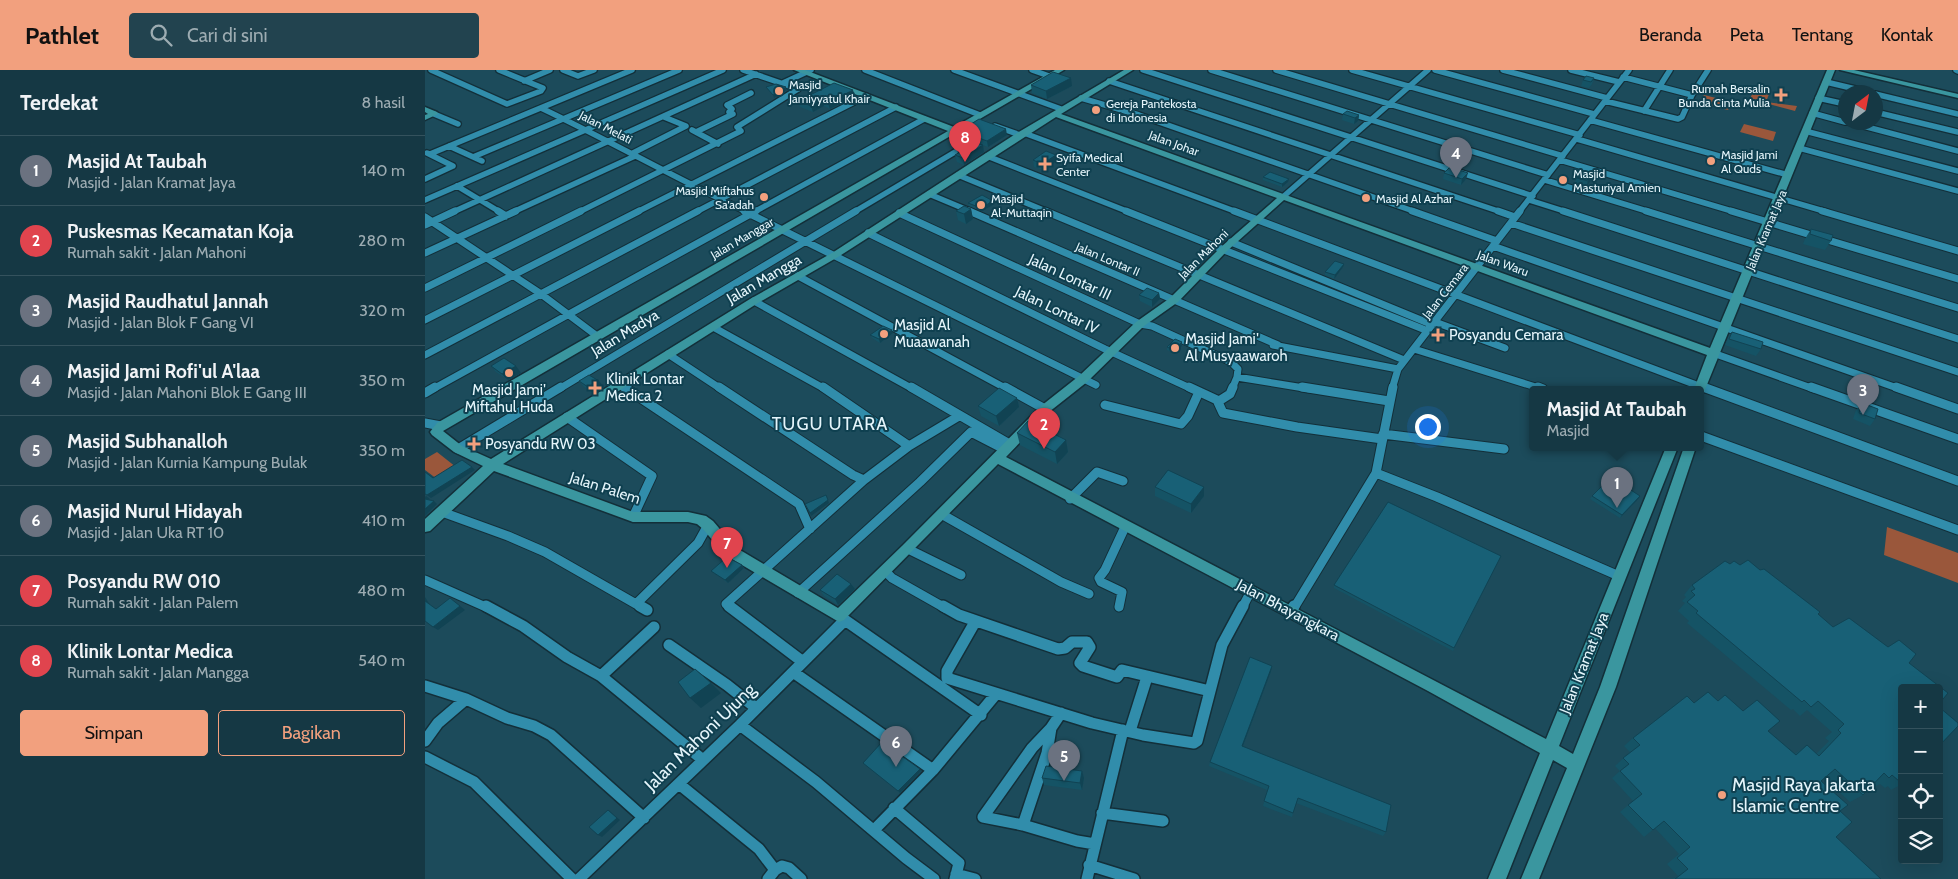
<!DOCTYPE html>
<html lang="id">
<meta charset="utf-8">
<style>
:root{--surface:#153844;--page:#22434f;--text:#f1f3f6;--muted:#9dacb2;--line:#34525d;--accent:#f2a07e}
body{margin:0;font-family:Cabin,sans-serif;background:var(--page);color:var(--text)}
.controls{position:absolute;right:15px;bottom:15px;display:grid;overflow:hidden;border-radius:5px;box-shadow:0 5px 20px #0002}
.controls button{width:45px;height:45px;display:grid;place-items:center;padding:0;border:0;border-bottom:1px solid var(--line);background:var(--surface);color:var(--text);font:25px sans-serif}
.compass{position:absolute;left:1413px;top:15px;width:45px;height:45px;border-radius:50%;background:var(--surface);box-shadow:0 5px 20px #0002;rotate:32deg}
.you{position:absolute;left:1002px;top:356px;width:18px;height:18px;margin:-12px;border:4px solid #fff;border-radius:50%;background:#1a73e8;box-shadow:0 0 0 8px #1a73e833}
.badge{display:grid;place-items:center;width:32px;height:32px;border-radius:50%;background:var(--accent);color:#fff;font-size:16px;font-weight:700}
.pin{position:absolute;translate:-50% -41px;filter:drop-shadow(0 1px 2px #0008)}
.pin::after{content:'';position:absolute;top:26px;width:18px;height:15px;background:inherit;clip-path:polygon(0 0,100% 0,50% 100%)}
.popup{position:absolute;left:1104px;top:316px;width:175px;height:65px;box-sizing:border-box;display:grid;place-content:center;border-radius:5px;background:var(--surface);filter:drop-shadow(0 1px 4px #0005);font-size:16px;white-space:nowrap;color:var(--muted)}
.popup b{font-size:19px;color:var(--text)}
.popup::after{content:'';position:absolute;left:50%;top:100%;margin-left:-10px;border:10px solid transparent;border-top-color:var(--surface)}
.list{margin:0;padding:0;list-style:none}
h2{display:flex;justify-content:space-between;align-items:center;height:65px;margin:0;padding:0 20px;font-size:21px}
h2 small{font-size:16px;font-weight:400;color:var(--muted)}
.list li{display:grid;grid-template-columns:32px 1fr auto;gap:15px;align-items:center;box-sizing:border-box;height:70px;padding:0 20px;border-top:1px solid var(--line)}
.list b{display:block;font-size:19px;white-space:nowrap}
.list p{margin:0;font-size:16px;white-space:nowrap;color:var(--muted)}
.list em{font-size:16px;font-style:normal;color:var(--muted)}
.actions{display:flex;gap:10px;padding:15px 20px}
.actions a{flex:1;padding:11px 0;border:1px solid var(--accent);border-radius:5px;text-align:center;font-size:18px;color:var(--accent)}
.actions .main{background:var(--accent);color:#111}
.icon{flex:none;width:28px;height:28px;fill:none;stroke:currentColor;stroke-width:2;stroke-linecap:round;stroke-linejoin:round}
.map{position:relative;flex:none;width:1533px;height:809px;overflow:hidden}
header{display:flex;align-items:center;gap:30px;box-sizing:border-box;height:70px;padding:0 25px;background:var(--accent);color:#111}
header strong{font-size:24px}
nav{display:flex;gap:28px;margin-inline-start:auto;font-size:18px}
.search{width:350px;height:45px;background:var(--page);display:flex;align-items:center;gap:12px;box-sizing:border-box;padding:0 18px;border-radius:5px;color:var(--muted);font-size:19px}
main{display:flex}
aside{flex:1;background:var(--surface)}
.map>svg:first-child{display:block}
</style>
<header>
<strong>Pathlet</strong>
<div class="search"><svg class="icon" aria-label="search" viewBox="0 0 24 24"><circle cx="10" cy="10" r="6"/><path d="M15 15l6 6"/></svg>Cari di sini</div>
<nav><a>Beranda</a><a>Peta</a><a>Tentang</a><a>Kontak</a></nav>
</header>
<main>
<aside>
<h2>Terdekat<small>8 hasil</small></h2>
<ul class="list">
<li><span class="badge" style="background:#6b7280">1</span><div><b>Masjid At Taubah</b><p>Masjid · Jalan Kramat Jaya</p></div><em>140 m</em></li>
<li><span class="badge" style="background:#e0444e">2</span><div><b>Puskesmas Kecamatan Koja</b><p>Rumah sakit · Jalan Mahoni</p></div><em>280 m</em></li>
<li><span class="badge" style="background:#6b7280">3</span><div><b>Masjid Raudhatul Jannah</b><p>Masjid · Jalan Blok F Gang VI</p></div><em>320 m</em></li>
<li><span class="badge" style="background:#6b7280">4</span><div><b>Masjid Jami Rofi'ul A'laa</b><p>Masjid · Jalan Mahoni Blok E Gang III</p></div><em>350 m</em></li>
<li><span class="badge" style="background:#6b7280">5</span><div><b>Masjid Subhanalloh</b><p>Masjid · Jalan Kurnia Kampung Bulak</p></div><em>350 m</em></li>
<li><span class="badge" style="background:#6b7280">6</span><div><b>Masjid Nurul Hidayah</b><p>Masjid · Jalan Uka RT 10</p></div><em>410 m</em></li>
<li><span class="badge" style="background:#e0444e">7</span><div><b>Posyandu RW 010</b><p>Rumah sakit · Jalan Palem</p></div><em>480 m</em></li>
<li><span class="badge" style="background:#e0444e">8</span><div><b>Klinik Lontar Medica</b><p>Rumah sakit · Jalan Mangga</p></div><em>540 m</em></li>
</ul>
<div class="actions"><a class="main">Simpan</a><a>Bagikan</a></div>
</aside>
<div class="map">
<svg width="1533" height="809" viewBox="0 0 1533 809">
<rect width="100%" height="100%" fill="#1c4b5b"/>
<path fill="#9a573b" d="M1330,17L1346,21L1336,20L1335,22L1344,24L1341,32L1372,36L1370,41L1325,29Z
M1279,25L1307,32L1303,40L1274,33Z
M1319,54L1351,62L1348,71L1315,62Z
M12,382L31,397L12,409L0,400V389Z
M1462,457L1533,483V513L1459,485Z"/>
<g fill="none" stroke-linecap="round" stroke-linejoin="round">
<g stroke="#132f39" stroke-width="8">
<path id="street-far3" d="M6,0L82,34L116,21L118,18L74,0
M138,0L153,6L169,0
M318,0L373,19
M440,0L555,45
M529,0L636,39
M607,0L624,6
M718,0L1108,126
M786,0L1123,105
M851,0L1138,86
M927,0L1155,65
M1010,0L1169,44
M1078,0L1182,28
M1146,0L1194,12
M1531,0L1533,1
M1198,7L1267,25
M99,11L125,0
M684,11L1076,142
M1401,12L1443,22
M358,13L386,0
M1450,24L1533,44
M656,28L714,45L991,142
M1393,28L1420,34
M1180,31L1253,49L1257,47L1267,25L1283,0
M116,38C185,71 252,109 322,142
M1219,41L1245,0
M1450,42L1533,62
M1387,43L1420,52
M9,44L33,54
M1165,50L1363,105
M1423,52L1533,81
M570,56L595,65
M267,60L293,74
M1380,61L1533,101
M271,62L308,44L304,42L307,39L302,35L326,23
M599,63L812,142
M1152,69L1402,142
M24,76L57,91
M1374,78L1533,121
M2,83L28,96
M208,83L261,56L239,47
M5,84L207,0
M562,86L704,142
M48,87L254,0
M1135,90L1310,142
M533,105L623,142
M0,109L28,96
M1120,110L1225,142
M32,116L75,142
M504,124L547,142
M859,126L1003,0
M0,130L298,0
M1104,130L1142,142
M28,142L331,4
M88,142L210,86
M154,142L316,61L312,57L373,19
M212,142L441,26
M271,142L471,37
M329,142L499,49
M429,142L530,82
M1094,142L1204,0"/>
</g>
<g stroke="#132f39" stroke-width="9">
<path id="street-far2" d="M73,141L81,146
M319,141L671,315
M544,141L853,275
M620,141L979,290
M701,141L1003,261
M809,141L1282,319
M987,141L1072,171
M1073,141L1090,147
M1138,141L1533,269
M1221,141L1533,238
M1306,141L1533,209
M1397,141L1533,181
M474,143L715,254L727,256L806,292L813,299L812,307L885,319
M0,147L116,224L172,266
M1086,153L1533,302
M0,155L30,141
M443,163L680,279L767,319
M806,172L1008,255
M1068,176L1475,319
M0,183L91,141
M373,206L582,319
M0,218L156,141
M329,231L488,319
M0,250L214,141
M1010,252L1080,278
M288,257L400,319
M848,275L973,299
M989,279L1117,319
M1288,283L1389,319
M243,284L296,319
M0,285L273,141
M194,314L201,319
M8,319L331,141
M134,319L431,141
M807,319L812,307
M967,319L973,299L1095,141"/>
</g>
<g stroke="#132f39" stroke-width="11">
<path id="street-far1" d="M199,317L374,434L385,459
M294,317L428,405L439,410
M398,317L484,376
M486,317L586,375
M580,317L620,339
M764,317L792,330L798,343L872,357L957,369
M877,317L964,331
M1113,317L1118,319
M1278,317L1533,411
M1386,317L1533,369
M1471,317L1533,339
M0,323L10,317
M794,331L805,324L808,317
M680,335L756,354L763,346L774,322
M142,347L227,406L208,447
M0,353L16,356
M958,364L1079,379
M1276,366L1533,460
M33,379L136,317
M951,403L1012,427L1194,506
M645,429L672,402L698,411
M17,442L83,466L120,482L218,538
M518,445L636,512L664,524
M483,479L536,505
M461,502L467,508L520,538
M0,510L63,538
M373,523L495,412L546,362L581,380
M211,534L273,473L283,455
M694,537L697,522L676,512L674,508L680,500L700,457
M306,538L301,534L439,410L484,376L534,346
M817,538L826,521
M869,538L951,403L968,317"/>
</g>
<g stroke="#132f39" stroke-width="14">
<path id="street" d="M61,536L98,556L142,587L176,606L278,690
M215,536L222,540
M304,536L378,592
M518,536L534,545L633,579L640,578L647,572H662L665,577L655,593L658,596L692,607L697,600L785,621
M866,542L869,536
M417,548L556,645
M550,552L522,601V608L667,653L718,665L769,673L772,671L797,575L818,536
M244,575L302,615L331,638
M368,602L508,700
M176,606L229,557
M0,616L41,629L82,648L109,656L126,665L219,748
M636,643L626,658L607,678L558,747L598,755L652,771L670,774
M315,655L391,712L481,788L509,809
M705,661L722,607
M0,671L13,653L41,629
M0,687L49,712L147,809
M254,714L334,779L350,800
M469,738L534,793L530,809
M677,743L738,751
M598,755L622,683L626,658
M449,760L508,700L571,624
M664,795L709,809
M531,804L550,809
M154,809L315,655L420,550
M343,809L350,800L357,796L364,798L376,809
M662,809L698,660"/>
</g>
<g stroke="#132f39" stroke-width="3">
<path id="secondary" d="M369,0H380L529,57L630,0H639L18,361L37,376L66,389L325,229L407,183L592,63L699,0H708L636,44L1285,278L1402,0H1410L1279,322L1276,323V319H1269L1282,285L859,130L802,181L753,232L719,256L662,312L624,342L581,387L1121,669L1241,377H1253L1134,676L1148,684L1175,617L1259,377H1271L1191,617L1114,809H1096L1142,698L1128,690L1081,809H1063L1115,683L1003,621L573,394L419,550L414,552L300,485L278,459L272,454L263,452H208L69,401L5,461L0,462V449L58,396L29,382L7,365L5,362L12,353L523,61ZM631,47L852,128L796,177L745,228L711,252L654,306L616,336L478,475L413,538L310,477L288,451L281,446L263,442H208L78,394L333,233L413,187Z
M1415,0H1429L1533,24V28Z
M0,37L12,42L13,44L0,50V45L3,44L0,42Z"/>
</g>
<use href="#street-far3" stroke="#318dab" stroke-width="5.5"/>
<use href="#street-far2" stroke="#318dab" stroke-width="7"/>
<use href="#street-far1" stroke="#318dab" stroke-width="9"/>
<use href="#street" stroke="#318dab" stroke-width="11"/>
<use href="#secondary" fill="#3a969f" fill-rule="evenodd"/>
</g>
<path fill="#155365" d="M1169,8L1167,14L1164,18L1156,16L1158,10Z
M606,15L647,16L622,29L607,23Z
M430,26L405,39L399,36L388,42L375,37L373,31Z
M918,44L934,45L933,51L929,54L917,50Z
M535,61L582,65L563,77L536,67Z
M558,75L559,82L539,95L532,92L530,85L541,78L540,77Z
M608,90L632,91L618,100L609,97Z
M1019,103L1041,109L1036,115L1018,109Z
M838,107L863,112L857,117L838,110Z
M1152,108L1166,110L1161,118L1149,114Z
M568,131V135L557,141L544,136L543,133Z
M546,139L548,149L541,154L533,150L531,141Z
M1386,159L1406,171L1400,180L1378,174L1380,169Z
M919,194L918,197L909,209L900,205V202Z
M734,223L735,229L727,237L715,231L714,225Z
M1307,262L1336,279L1331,286L1300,275L1303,268Z
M468,263L455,273L447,268L445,265Z
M757,276L749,283L742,280V277Z
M66,296L96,303L83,310L71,302Z
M154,311L179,317L168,324L159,317Z
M592,328L594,337L574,356L556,346L553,336Z
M1437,333L1450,349L1445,356L1428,349L1431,340Z
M592,363L641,370L643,382L632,394L595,375Z
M730,417H779V426L766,443L730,426Z
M1167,426H1215L1213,429L1195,448L1165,429Z
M1076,486L1028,581L909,518V515Z
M1305,494L1315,495L1335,500L1408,557L1463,577L1484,593L1477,618V714L1466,720L1463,716L1460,718L1455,714L1451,716L1449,714L1438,725L1425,732L1399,708L1396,711L1415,741L1411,767L1456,809H1248L1253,806L1242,794L1254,784L1230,758L1219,767L1195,742L1208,731L1187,708L1195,701L1190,696L1205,682L1199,676L1208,668L1269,633L1293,631L1318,641L1343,661L1370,684L1382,675L1391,684L1404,671L1400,668L1407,662L1382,640L1375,646L1368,639L1366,640L1262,553L1264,551L1253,541L1260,533L1257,531L1261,527L1259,525L1267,515Z
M317,495L319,498L303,513L289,503L286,501Z
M426,514L430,519L413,535L399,526L395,520Z
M846,601L818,676L961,762L958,766L871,733L867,747L838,736L842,720L784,696L785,692Z
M438,693L496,701L475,723L440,695Z
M657,701L659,708L657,720L619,715L617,708Z"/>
<path fill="#114353" d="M646,8L647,16L622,29L621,21Z
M361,17L362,20L349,28L348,25Z
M428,20L430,26L405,39L403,33Z
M397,30L399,36L388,42L386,36Z
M934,45L933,51L929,54L930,48Z
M581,59L582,65L563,77L562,71Z
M558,75L559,82L539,95L538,88Z
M631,85L632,91L618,100L617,94Z
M1043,103L1041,109L1036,115L1037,109Z
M1168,104L1166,110L1161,118L1163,111Z
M864,109L863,112L857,117V114Z
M568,131V135L557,141L556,138Z
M546,139L548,149L541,154L539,144Z
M919,194L918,197L909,209L910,205Z
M734,223L735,229L727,237V230Z
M467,260L468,263L455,273L454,269Z
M757,272V276L749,283V280Z
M91,296L96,303L83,310L77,304Z
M174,311L179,317L168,324L163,317Z
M592,328L594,337L574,356L571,346Z
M641,370L643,382L632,394L630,382Z
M47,397L50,400L6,428L2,425Z
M779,417V426L766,443V434Z
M401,425L404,433L386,446L385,443Z
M1,426L5,429L1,432L0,431V427Z
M1215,426L1213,429L1195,448L1197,445Z
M9,431L12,434L0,446V439Z
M317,495L319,498L303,513L300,510Z
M426,514L430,519L413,535L410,529Z
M0,527L5,535L0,531Z
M35,536L40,540L13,560L8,557Z
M847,596L846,601L816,681L817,676Z
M286,613L296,623L276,638L265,628Z
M495,699L496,701L475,723L473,721Z
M657,701L659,708L657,720L655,713Z
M183,740L195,750L177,767L173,765Z"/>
<path fill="#186076" stroke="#114353" d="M628,2L646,8L621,21L606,15Z
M1161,6L1169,8L1166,12L1158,10Z
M409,13L428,20L403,33L397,30L386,36L373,31Z
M351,14L361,17L348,25L341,17Z
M922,41L934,45L930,48L918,44Z
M554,49L581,59L562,71L535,61Z
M548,72L558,75L538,88L530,85L542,78L540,77Z
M621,81L631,85L617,94L608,90Z
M1025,97L1043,103L1037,109L1019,103Z
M1157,100L1168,104L1163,111L1152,108Z
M845,102L864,109L857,114L838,107Z
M557,125L568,131L556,138L543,133Z
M539,136L546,139L539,144L531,141Z
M1386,159L1408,165L1406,171L1385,164Z
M910,191L919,194L910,205L900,202Z
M722,218L734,223L727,230L714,225Z
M458,256L467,260L454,269L445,265Z
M1307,262L1338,272L1336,279L1304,269Z
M750,269L757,272L749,280L742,277Z
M79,288L91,296L77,304L66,296Z
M164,305L174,311L163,317L154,311Z
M574,318L592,328L571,346L553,336Z
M1437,333L1453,339L1450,349L1434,343Z
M603,351L641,370L630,382L592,363Z
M37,390L47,397L2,425L0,424V402L8,408Z
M743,400L779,417L766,434L730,417Z
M1186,407L1215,426L1197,445L1167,426Z
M401,425L403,430L385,443L380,434Z
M0,429L9,431L0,439Z
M963,432L1076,486L1029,578L909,515Z
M302,487L317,495L300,510L286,501Z
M1323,490L1335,500L1339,499L1395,542L1393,544L1408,557L1424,548L1463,577L1474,570L1491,584L1484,593L1523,623L1514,634V618H1477V708L1474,711L1467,705L1464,708L1459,703L1438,725L1410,699L1396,711L1423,735L1415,741L1427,752L1411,767L1456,809H1250L1263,799L1252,788L1265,777L1239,751L1228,760L1203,735L1217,724L1195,701L1204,694L1198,688L1215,675L1208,668L1262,626L1269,633L1283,622L1293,631L1300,625L1318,641L1332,630L1355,651L1343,661L1371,685L1382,675L1394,686L1416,663L1413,660L1419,654L1393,631L1386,637L1379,630L1377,632L1271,543L1273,541L1262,532L1270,525L1266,521L1270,519L1267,515L1300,491L1305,494L1309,491L1315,495Z
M412,504L426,514L410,529L395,520Z
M25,528L35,536L8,557L0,551V531L11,539Z
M825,587L847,596L817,676L966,735L961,762L873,728L868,743L839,731L844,716L785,692Z
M270,599L286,613L265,628L253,612Z
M1514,637L1533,653V656L1514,676Z
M457,672L495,699L473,721L438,693Z
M621,696L657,701L655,713L617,708Z
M183,740L192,748L173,765L164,757Z"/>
<g fill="#f2a07e" stroke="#0f4050" stroke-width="2">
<circle cx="354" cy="21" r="5"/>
<path d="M1353.5 17.5h5v5h5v5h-5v5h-5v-5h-5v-5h5z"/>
<circle cx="671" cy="40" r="5"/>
<circle cx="1286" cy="91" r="5"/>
<path d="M617.5 86.5h5v5h5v5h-5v5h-5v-5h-5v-5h5z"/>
<circle cx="1138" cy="110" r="5"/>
<circle cx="339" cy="127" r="5"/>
<circle cx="941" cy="128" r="5"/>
<circle cx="556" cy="135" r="5"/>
<circle cx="459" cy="264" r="5"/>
<path d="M1010.5 257.5h5v5h5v5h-5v5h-5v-5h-5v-5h5z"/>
<circle cx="750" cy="278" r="5"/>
<circle cx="84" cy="303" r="5"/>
<path d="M167.5 310.5h5v5h5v5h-5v5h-5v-5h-5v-5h5z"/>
<path d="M46.5 366.5h5v5h5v5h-5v5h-5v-5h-5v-5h5z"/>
<circle cx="1297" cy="725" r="5"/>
</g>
<g text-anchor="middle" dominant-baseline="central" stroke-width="4" stroke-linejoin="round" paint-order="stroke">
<g font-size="12" fill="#e5f5fb" stroke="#0f4050" text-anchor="start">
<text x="364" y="14">Masjid<tspan x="364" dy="14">Jamiyyatul Khair</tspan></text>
<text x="1345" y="18" text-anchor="end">Rumah Bersalin<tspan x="1345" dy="14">Bunda Cinta Mulia</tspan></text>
<text x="681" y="33">Gereja Pantekosta<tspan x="681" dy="14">di Indonesia</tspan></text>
<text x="1296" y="84">Masjid Jami<tspan x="1296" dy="14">Al Quds</tspan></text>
<text x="631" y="87">Syifa Medical<tspan x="631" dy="14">Center</tspan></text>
<text x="1148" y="103">Masjid<tspan x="1148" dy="14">Masturiyal Amien</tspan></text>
<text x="329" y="120" text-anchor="end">Masjid Miftahus<tspan x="329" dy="14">Sa'adah</tspan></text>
<text x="566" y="128">Masjid<tspan x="566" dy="14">Al-Muttaqin</tspan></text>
<text x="951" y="128">Masjid Al Azhar</text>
</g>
<g font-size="12" fill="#e5f5fb" stroke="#0f4050">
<text transform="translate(181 57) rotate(27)">Jalan Melati</text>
<text transform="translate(749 73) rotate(20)">Jalan Johar</text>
<text transform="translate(1341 160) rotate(-67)">Jalan Kramat Jaya</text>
<text transform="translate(317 168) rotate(-30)">Jalan Manggar</text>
<text transform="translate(778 184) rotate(-45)">Jalan Mahoni</text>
<text transform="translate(683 189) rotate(23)">Jalan Lontar II</text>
<text transform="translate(1078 193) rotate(20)">Jalan Waru</text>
<text transform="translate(1020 221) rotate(-52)">Jalan Cemara</text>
</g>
<g font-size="15" fill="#e5f5fb" stroke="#0f4050">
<text transform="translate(645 207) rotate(25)">Jalan Lontar III</text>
<text transform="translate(339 209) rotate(-30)">Jalan Mangga</text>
<text transform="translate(632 240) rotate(26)">Jalan Lontar IV</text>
<text transform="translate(200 263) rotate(-31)">Jalan Madya</text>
<text transform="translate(180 418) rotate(18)">Jalan Palem</text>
<text transform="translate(863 540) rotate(28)">Jalan Bhayangkara</text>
<text transform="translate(1159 593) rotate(-68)">Jalan Kramat Jaya</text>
</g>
<g font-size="15" fill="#e5f5fb" stroke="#0f4050" text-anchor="start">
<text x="469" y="255">Masjid Al<tspan x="469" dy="17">Muaawanah</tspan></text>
<text x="1024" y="265">Posyandu Cemara</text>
<text x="760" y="269">Masjid Jami'<tspan x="760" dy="17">Al Musyaawaroh</tspan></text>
<text x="181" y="309">Klinik Lontar<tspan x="181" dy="17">Medica 2</tspan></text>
<text x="84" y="320" text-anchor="middle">Masjid Jami'<tspan x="84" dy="17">Miftahul Huda</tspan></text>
<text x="60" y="374">Posyandu RW 03</text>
</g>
<g font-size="18" letter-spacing="1" fill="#e5f5fb" stroke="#0f4050">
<text x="405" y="354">TUGU UTARA</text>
</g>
<g font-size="18" fill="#e5f5fb" stroke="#0f4050">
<text transform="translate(275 667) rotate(-44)">Jalan Mahoni Ujung</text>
</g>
<g font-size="18" fill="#e5f5fb" stroke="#0f4050" text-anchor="start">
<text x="1307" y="715">Masjid Raya Jakarta<tspan x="1307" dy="21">Islamic Centre</tspan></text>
</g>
</g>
</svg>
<div class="controls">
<button>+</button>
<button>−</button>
<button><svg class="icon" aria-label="locate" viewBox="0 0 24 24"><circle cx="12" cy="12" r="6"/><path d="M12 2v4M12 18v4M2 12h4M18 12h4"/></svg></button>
<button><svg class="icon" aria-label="layers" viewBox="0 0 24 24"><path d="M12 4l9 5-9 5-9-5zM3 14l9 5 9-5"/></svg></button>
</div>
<svg class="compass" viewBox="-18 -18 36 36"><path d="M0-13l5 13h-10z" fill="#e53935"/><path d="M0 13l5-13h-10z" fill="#9dacb2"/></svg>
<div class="you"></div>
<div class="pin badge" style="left:1192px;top:438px;background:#6b7280">1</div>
<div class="popup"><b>Masjid At Taubah</b>Masjid</div>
<div class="pin badge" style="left:619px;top:379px;background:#e0444e">2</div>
<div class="pin badge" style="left:1438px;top:345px;background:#6b7280">3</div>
<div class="pin badge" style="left:1031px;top:108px;background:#6b7280">4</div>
<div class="pin badge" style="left:639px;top:711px;background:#6b7280">5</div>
<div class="pin badge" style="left:471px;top:697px;background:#6b7280">6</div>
<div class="pin badge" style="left:302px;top:498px;background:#e0444e">7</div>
<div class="pin badge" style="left:540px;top:92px;background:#e0444e">8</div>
</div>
</main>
